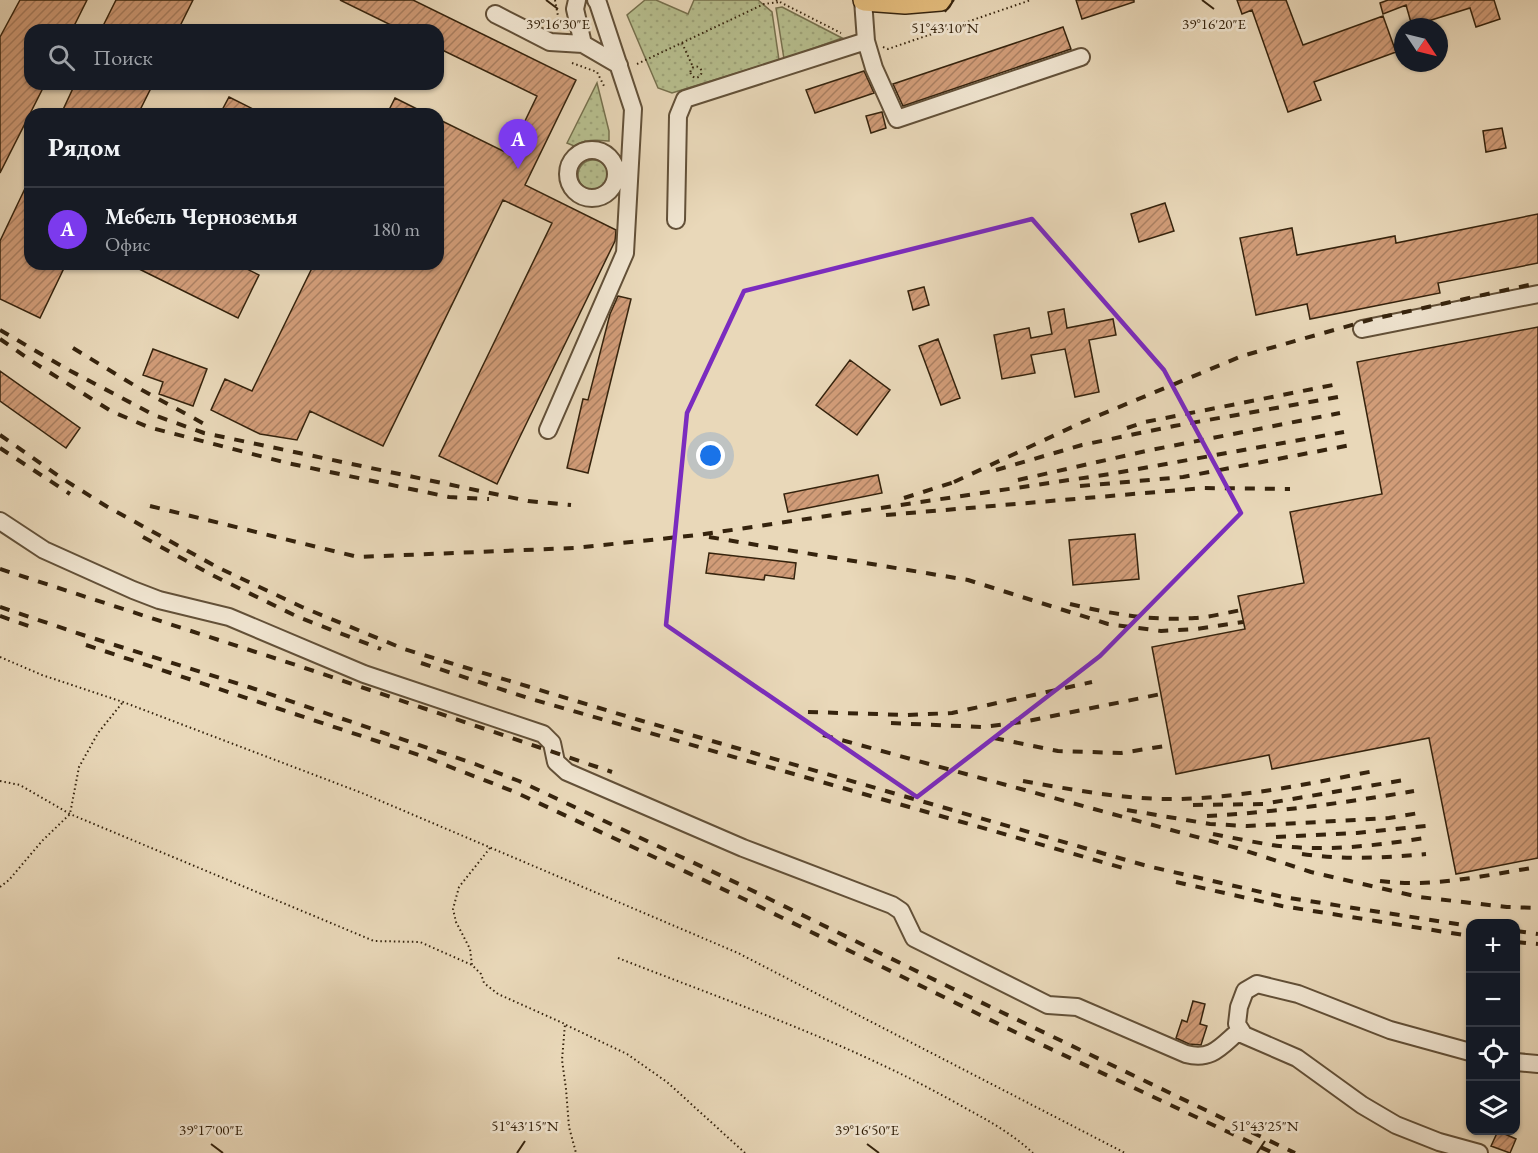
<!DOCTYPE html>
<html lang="ru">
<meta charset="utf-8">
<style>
:root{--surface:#171b24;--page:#242831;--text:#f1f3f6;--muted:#9ea1a6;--line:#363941;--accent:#7c3aed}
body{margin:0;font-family:"EB Garamond",serif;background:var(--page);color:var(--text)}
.controls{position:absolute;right:18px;bottom:18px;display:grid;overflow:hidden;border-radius:12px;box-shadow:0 2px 4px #0004}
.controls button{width:54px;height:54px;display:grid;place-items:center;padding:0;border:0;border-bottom:2px solid var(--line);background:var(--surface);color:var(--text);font:30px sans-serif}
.compass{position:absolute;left:1394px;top:18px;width:54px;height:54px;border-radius:50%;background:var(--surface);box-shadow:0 2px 4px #0004;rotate:125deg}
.you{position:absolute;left:711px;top:456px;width:21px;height:21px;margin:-15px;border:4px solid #fff;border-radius:50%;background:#1a73e8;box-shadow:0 0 0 9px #1a73e833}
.badge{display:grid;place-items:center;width:39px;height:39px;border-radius:50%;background:var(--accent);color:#fff;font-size:20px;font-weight:700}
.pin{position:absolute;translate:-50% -50px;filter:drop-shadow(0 2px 3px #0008)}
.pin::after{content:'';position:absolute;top:32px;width:21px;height:18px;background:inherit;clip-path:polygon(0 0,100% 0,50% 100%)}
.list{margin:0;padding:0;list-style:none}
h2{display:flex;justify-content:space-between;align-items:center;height:78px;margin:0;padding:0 24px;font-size:26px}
h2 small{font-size:20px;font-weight:400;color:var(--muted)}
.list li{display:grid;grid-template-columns:39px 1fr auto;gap:18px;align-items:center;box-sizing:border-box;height:84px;padding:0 24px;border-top:2px solid var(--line)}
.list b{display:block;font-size:22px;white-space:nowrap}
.list p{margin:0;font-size:20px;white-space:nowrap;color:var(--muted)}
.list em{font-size:20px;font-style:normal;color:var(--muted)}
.icon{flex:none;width:33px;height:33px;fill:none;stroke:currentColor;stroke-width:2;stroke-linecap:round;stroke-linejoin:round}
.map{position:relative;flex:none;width:1538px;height:1153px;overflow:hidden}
.search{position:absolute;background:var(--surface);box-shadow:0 2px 4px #0004;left:24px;top:24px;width:420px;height:66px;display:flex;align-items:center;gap:15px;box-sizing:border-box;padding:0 21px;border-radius:18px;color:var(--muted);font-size:22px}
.panel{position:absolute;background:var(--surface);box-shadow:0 2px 4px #0004;left:24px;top:108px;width:420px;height:162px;border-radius:18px}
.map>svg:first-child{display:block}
</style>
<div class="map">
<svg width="1538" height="1153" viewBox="0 0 1538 1153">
<defs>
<pattern id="grass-dots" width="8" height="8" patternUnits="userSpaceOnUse" patternTransform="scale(1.5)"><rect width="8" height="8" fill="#b7bf8f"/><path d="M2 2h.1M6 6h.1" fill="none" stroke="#9ea47a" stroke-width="1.8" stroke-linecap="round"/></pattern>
<pattern id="building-hatch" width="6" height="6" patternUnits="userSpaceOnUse" patternTransform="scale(1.5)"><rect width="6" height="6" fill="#d19c78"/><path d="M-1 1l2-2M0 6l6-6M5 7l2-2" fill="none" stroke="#aa7f61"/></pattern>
</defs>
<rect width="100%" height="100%" fill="#e9d8b9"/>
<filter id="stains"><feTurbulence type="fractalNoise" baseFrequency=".00333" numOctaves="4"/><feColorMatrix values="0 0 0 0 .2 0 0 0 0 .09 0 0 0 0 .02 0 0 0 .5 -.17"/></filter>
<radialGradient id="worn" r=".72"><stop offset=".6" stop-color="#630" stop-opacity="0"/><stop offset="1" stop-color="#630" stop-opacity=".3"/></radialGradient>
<path fill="url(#grass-dots)" stroke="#76714e" stroke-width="1.5" d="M645,0H656L688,14L694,0H758L772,12L779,60L672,93L658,88L627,15Z
M782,7L842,38L784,59L776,8Z
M597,83L609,131V141C596,140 585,139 574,146L567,143Z
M578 175a15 15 0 1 1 30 0a15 15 0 1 1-30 0Z"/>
<path fill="url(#building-hatch)" stroke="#35230d" stroke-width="1.5" d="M20,0H87L72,30H30V84H45L0,173V37Z
M116,0H193L178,30H101Z
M340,0H413L576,80L525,185L616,230L615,241L497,484L439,456L552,223L503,200L383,446L310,411L297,440L260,434L211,410L225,379L252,391L314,264H438V119L509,154L537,96L438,48V30H401Z
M1076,0H1134V2L1082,19Z
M1237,0H1286L1303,45L1383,16L1396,52L1314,82L1321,100L1288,112L1252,10L1242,14Z
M1388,0H1494L1500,19L1476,27L1470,8L1412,26L1406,5L1383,14L1380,3Z
M1063,27L1071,49L903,106L893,84Z
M864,71L874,93L815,113L806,90Z
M75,84H153L138,114H61Z
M229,97L263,114H220Z
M395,98L427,114H387Z
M882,112L886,128L871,133L866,116Z
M1502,128L1506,148L1486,152L1483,131Z
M30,178V264H66L40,318L0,299V241Z
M1165,203L1174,231L1139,242L1131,214Z
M1538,214V263L1438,283L1440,293L1310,319L1307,304L1256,315L1240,238L1292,228L1297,255L1395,236L1396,243Z
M129,264H237L259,275L238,318Z
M924,287L929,305L913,310L908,291Z
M618,296L631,299L588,473L567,468L583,399L588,400L610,314Z
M1064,309L1067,328L1113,319L1116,335L1089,340L1099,392L1075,397L1065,349L1031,355L1035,373L1002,379L994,335L1029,328L1031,338L1052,334L1048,312Z
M1538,327V858L1456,874L1429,738L1272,769L1269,755L1176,774L1152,647L1245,629L1238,596L1304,583L1290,512L1382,494L1357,362Z
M938,339L960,398L941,405L919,346Z
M153,349L207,369L193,406L159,394L163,382L143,375Z
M850,360L890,390L857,435L816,405Z
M0,371L80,428L66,448L0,401Z
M878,475L882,493L788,512L784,494Z
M1135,534L1139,579L1073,585L1069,540Z
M709,553L796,563L794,579L765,575L764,580L706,573Z
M1193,1001L1205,1004L1200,1024L1207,1026L1201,1045L1189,1044L1176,1038L1182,1020L1187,1022Z
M1498,1131L1516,1139L1510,1153L1491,1146Z"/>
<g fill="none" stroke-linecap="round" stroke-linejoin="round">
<g stroke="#625038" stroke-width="20">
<path id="minor" d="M495,14L550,42L583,44L575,9L577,0
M866,41L874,68L897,119L1081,57
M583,44L619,65
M568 174a24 24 0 1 1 48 0a24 24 0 1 1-48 0Z
M676,220L678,116L685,99L866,41L863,0
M1362,329L1538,294
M548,430L625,253L633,109L598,3L596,0
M0,521L44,550L133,590L159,600L229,617L364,674L543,734L552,743L556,762L567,772L743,848L892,905L901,911L914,938L1048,1005L1077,1007L1186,1054C1212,1061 1221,1046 1240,1030
M1470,1052L1390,1030L1298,994L1257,984L1245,991L1239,1007L1237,1024L1244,1035L1297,1058L1362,1105L1396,1125L1439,1142L1479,1153
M1516,1062L1538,1064"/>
</g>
<g stroke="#35230d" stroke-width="24">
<path id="major" d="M864,0L905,3L941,0"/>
</g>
<path stroke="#35230d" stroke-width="2" stroke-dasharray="1.5 3" stroke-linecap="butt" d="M555,0L560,27
M776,0L841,33
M682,43L693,67
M883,47L888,49L1031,0
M572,63L597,72L604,86
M637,64L764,4L780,2
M690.5 72a5.5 5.5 0 1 1 11 0a5.5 5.5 0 1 1-11 0Z
M0,657L42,675L123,702L362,793L738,953L1125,1153
M0,781L20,785L70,814L374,941L420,942L472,965
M490,848L459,887L453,909L456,922L470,949L472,965L481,974L484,983L498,994L565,1024L562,1060L566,1089L569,1127L576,1153
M0,887L9,880L42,841L70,814L79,767L98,733L123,702
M618,958C730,1002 844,1041 949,1099C979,1116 1007,1129 1033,1153
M566,1025L627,1054L667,1082L745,1153"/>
<use href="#minor" stroke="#f1e6d2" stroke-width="16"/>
<use href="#major" stroke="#e4bc7c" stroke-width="21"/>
<path stroke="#35230d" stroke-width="4" stroke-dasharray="10 10" stroke-linecap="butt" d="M0,330L65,368L154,415L204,433L528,501L571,505
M0,339L33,362L111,411L148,427L287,463L449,497L489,499
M73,348L142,390L208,426
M1127,428L1145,422L1333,385
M0,435L63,479L106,506L217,567L302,607L404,649L639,720L1147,866L1283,897L1470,926
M0,448L70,494
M996,470L1082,445L1174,426L1338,397
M1018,480L1146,451L1340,413
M954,482L1083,422L1242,356L1373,319L1538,283
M1080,486L1183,477L1351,445
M904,498L961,480
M150,506L358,557L574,548L698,535L1110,474L1344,432
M886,515L1204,488L1290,489
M143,537L212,575L298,617L381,649
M709,537L968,580L1108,624L1161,631L1196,629L1243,622
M0,569L302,667L612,772
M1070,604C1111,614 1152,621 1195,618C1210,617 1226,613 1241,610
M0,607L86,636L249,687L475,764L519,781L741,885L943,984L1295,1153
M0,616L37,629
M86,645L422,756L515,792L744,899L1021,1035L1273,1153
M421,663L531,699L1123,868
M808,712L907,715L952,713L1092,682
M891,723L982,727L1023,722L1161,694
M823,735L1237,848L1311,872L1419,897L1507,907L1538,908
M994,738L1058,751L1121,753L1171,745
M1023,781C1074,790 1127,800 1179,799C1247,797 1313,783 1379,770
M1193,805L1263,804L1404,780
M1127,810L1210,824L1247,826L1389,818L1425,812
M1207,816C1277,812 1344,803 1414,791
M1213,834C1233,838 1253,842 1272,845C1323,852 1374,846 1424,838
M1276,837L1357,833L1426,826
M1302,854C1344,860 1384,858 1426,854
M1380,881C1433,888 1486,875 1538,867
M1176,882L1282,906L1470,936
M1516,931L1538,934
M1516,942L1538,944"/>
</g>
<path fill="none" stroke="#7b2cbf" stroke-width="4.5" stroke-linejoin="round" d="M1032,219L1164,370L1241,513L1100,656L917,797L666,625L687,413L744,291Z"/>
<path fill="none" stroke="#35230d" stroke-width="2" d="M546,0L558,9M1202,0L1214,9M945,12L954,0M211,1144L223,1153M867,1144L879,1153M517,1153L525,1141M1257,1153L1265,1141"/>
<g font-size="15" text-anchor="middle" fill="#35230d" stroke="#f1e6d2" stroke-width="5" stroke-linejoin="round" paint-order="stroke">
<text x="1214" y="29">39°16'20"E</text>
<text x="558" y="29">39°16'30"E</text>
<text x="945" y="33">51°43'10"N</text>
<text x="525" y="1131">51°43'15"N</text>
<text x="1265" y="1131">51°43'25"N</text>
<text x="211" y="1135">39°17'00"E</text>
<text x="867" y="1135">39°16'50"E</text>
</g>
<rect width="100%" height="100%" filter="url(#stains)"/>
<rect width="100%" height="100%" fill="url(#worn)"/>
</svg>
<div class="controls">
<button>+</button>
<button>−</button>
<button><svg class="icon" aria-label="locate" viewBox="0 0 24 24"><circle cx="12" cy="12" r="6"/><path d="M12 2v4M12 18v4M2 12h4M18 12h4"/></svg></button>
<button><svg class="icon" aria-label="layers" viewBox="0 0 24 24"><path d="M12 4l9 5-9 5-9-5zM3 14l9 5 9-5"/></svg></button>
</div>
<svg class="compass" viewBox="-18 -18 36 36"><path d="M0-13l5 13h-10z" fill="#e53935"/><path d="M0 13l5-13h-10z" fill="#9ea1a6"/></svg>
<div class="you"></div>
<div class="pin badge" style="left:518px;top:169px">A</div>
<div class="search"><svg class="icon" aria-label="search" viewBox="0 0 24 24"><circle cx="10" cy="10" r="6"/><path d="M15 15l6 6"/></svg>Поиск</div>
<section class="panel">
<h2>Рядом<small></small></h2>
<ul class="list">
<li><span class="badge">A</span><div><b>Мебель Черноземья</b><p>Офис</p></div><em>180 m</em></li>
</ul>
</section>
</div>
